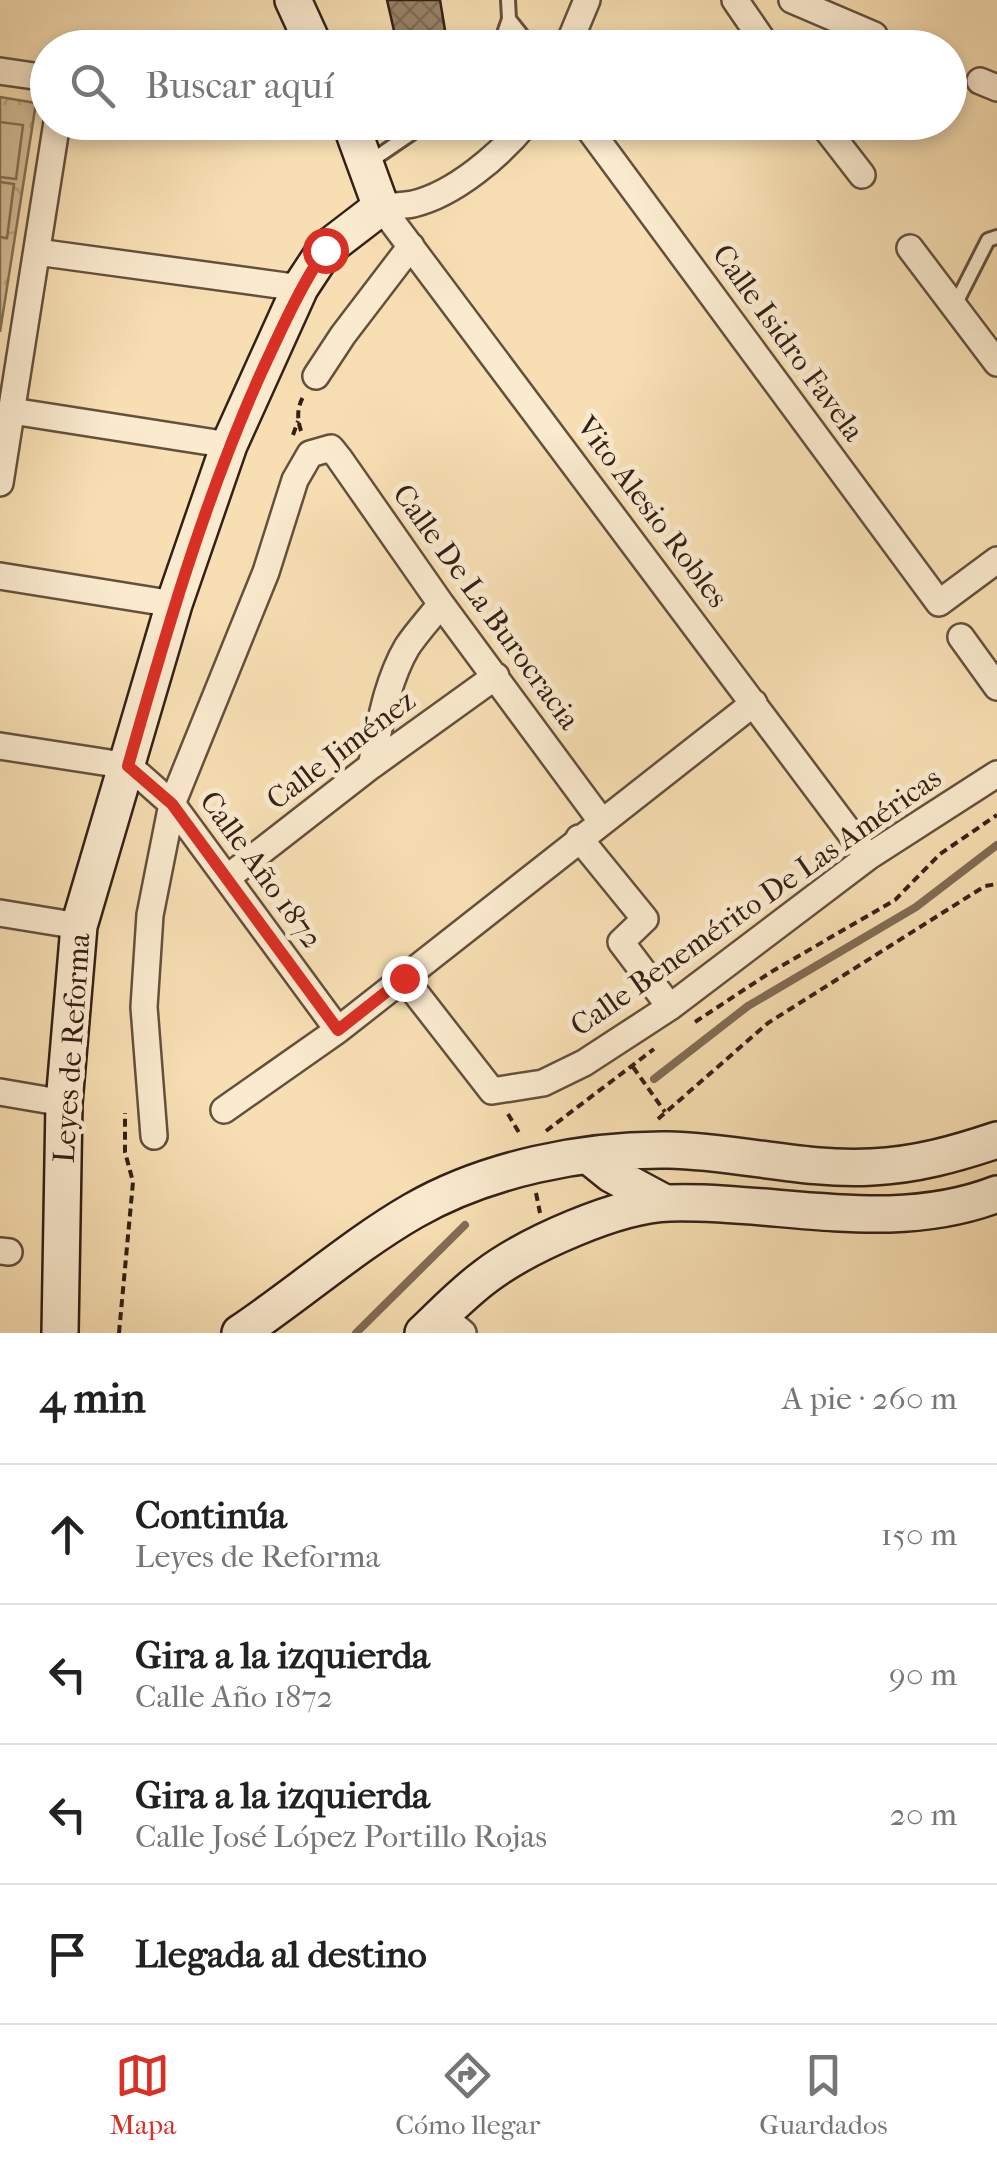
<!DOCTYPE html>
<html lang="es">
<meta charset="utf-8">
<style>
:root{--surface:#fff;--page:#f6f6f6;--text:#222;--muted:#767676;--line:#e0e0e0;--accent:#d93025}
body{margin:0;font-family:"IM FELL French Canon",serif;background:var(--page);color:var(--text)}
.stop{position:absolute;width:30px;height:30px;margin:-22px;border:8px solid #d93025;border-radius:50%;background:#fff}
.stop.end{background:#d93025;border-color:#fff;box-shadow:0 2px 10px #0008}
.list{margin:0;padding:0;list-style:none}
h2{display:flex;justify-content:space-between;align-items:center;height:130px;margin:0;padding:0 40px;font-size:42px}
h2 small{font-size:32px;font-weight:400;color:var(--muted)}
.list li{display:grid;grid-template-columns:65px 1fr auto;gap:30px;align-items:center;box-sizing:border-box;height:140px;padding:0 40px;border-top:2px solid var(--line)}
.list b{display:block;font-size:38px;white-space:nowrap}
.list p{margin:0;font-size:32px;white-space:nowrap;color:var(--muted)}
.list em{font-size:32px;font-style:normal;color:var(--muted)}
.icon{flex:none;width:55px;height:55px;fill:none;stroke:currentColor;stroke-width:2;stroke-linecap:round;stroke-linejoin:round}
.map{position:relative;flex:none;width:997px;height:1333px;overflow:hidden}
.search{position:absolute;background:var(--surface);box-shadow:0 5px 15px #0003;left:30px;right:30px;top:30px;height:110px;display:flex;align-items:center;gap:25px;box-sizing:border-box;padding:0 35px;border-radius:55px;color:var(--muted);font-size:38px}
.sheet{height:690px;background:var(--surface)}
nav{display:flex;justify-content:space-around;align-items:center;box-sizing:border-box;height:140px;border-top:2px solid var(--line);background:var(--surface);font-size:28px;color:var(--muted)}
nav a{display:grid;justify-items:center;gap:5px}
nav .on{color:var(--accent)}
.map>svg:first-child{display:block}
</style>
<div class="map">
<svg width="997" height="1333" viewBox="0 0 997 1333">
<defs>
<pattern id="park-crowns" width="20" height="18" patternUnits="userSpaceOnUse" patternTransform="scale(2.5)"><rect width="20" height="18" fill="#d6bf98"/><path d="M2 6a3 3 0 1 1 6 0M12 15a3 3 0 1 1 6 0" fill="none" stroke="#b8a482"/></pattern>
<pattern id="building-cross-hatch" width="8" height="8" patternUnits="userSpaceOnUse" patternTransform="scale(2.5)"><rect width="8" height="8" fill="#998368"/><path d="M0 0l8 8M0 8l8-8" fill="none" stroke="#7e6b55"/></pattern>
</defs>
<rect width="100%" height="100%" fill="#f7dfb3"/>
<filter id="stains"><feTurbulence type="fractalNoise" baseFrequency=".002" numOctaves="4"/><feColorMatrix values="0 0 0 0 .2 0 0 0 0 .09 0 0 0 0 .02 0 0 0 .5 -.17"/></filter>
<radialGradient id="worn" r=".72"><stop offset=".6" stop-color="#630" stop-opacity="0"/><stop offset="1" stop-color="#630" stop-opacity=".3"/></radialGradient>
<path fill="url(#park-crowns)" stroke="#857057" stroke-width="2.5" d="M0,97L36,103L0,332Z"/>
<path fill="#d6bf98" stroke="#857057" stroke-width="2.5" d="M0,122L23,125L16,179L0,177Z
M0,182L14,184L7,238L0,237Z"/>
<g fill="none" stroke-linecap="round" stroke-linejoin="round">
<path stroke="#816c54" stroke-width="8" d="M654,1079L748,1006L916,907L997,845
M356,1333L465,1225"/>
</g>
<path fill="url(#building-cross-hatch)" stroke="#342016" stroke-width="2.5" d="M387,0H440L448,48H398Z"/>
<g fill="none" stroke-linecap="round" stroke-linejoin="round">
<g stroke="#65503d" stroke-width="18">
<path id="lane" d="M508,0L509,19L532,48
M499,48L509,19
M368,163L428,122
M954,307L988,240L997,237"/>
</g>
<g stroke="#65503d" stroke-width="30">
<path id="street" d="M735,0L768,48
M792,0L874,35L869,48
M567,48L587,0
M0,71L48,78
M980,81L997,88
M584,122L939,603L997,560
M821,122L862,175
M381,207L868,857
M381,207C392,206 403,206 413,204C455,194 500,155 527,122
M910,248L997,363
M37,252L300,288
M316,376L343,335L411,246
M12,411L229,445
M0,483L57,122
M0,576L174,604
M961,637L997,687
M0,746L129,766L172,804L338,1030
M371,766C380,726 386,683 407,647C417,632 430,618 441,604
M579,838L645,919L621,942L670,1007
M227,878L371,766L496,676
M0,913L79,926
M404,978L492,1091L543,1083L584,1063L670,1007L868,857L997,774
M0,1092L64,1103
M224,1110L338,1030L754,703
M154,1136L144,1007L150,915L172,804L266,572L295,480L310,454L331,448L339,458L441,604L602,822
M0,1251L9,1252
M442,1315L463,1333"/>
</g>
<g stroke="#342016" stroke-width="40">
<path id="secondary" d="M293,0L315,48
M590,1157L611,1174L665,1203
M60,1333L64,1103L79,926L174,604L229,445L300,288L325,250L381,207L350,122
M240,1333C297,1295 354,1245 413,1211C486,1169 584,1149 668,1150C736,1151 804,1171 872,1167C916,1165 955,1154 997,1140
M423,1333C443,1314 463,1293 486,1276C527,1245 618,1204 670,1203C779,1200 891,1235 997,1194"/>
</g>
<path stroke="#342016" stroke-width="4" stroke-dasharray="8 5" stroke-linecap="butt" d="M301,431C297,419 297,408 303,397
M293,435L298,421
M695,1022L771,972L895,900L940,854L997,815
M633,1067L665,1112
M508,1114L521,1136
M658,1119L768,1023L985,886L997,884
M546,1131L654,1049
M536,1193L540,1213
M119,1333L133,1182L125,1152V1113"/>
<use href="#lane" stroke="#faeace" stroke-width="12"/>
<use href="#street" stroke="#faeace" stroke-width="25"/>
<use href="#secondary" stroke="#faeace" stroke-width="35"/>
</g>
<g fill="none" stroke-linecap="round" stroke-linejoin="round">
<path stroke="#d93025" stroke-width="12" d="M325,250C299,289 281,330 261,373C204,500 166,632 128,766L172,804L338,1030L404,978"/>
</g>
<g text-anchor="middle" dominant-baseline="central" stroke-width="10" stroke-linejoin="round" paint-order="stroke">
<g font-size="30" fill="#342016" stroke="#faeace">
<text transform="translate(788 343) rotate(54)">Calle Isidro Favela</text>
<text transform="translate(652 512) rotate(53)">Vito Alesio Robles</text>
<text transform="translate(486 607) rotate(54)">Calle De La Burocracia</text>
<text transform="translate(341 750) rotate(-37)">Calle Jiménez</text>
<text transform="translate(261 870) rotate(54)">Calle Año 1872</text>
<text transform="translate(756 902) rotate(-35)">Calle Benemérito De Las Américas</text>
<text transform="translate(72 1048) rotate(-86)">Leyes de Reforma</text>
</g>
</g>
<rect width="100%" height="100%" filter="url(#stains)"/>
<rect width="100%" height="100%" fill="url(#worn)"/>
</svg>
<div class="stop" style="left:325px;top:250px"></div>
<div class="stop end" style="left:404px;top:978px"></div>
<div class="search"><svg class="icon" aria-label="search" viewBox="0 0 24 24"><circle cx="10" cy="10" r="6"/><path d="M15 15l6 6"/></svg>Buscar aquí</div>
</div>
<section class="sheet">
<h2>4 min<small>A pie · 260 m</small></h2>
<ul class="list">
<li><svg class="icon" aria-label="ahead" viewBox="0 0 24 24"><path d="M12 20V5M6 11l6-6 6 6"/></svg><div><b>Continúa</b><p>Leyes de Reforma</p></div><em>150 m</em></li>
<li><svg class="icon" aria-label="left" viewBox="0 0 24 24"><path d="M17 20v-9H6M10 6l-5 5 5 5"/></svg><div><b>Gira a la izquierda</b><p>Calle Año 1872</p></div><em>90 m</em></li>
<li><svg class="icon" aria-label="left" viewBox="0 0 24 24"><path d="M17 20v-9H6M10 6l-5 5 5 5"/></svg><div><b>Gira a la izquierda</b><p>Calle José López Portillo Rojas</p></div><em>20 m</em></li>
<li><svg class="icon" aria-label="arrive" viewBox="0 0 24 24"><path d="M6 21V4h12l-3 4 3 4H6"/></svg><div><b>Llegada al destino</b></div></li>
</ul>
</section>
<nav>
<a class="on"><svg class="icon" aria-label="map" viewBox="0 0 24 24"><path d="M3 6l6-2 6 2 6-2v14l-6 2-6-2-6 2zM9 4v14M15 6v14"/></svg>Mapa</a>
<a><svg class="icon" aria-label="directions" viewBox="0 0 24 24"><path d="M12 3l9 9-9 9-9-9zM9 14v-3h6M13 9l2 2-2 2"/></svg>Cómo llegar</a>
<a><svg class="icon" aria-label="saved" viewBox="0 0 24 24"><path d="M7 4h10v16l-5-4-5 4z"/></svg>Guardados</a>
</nav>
